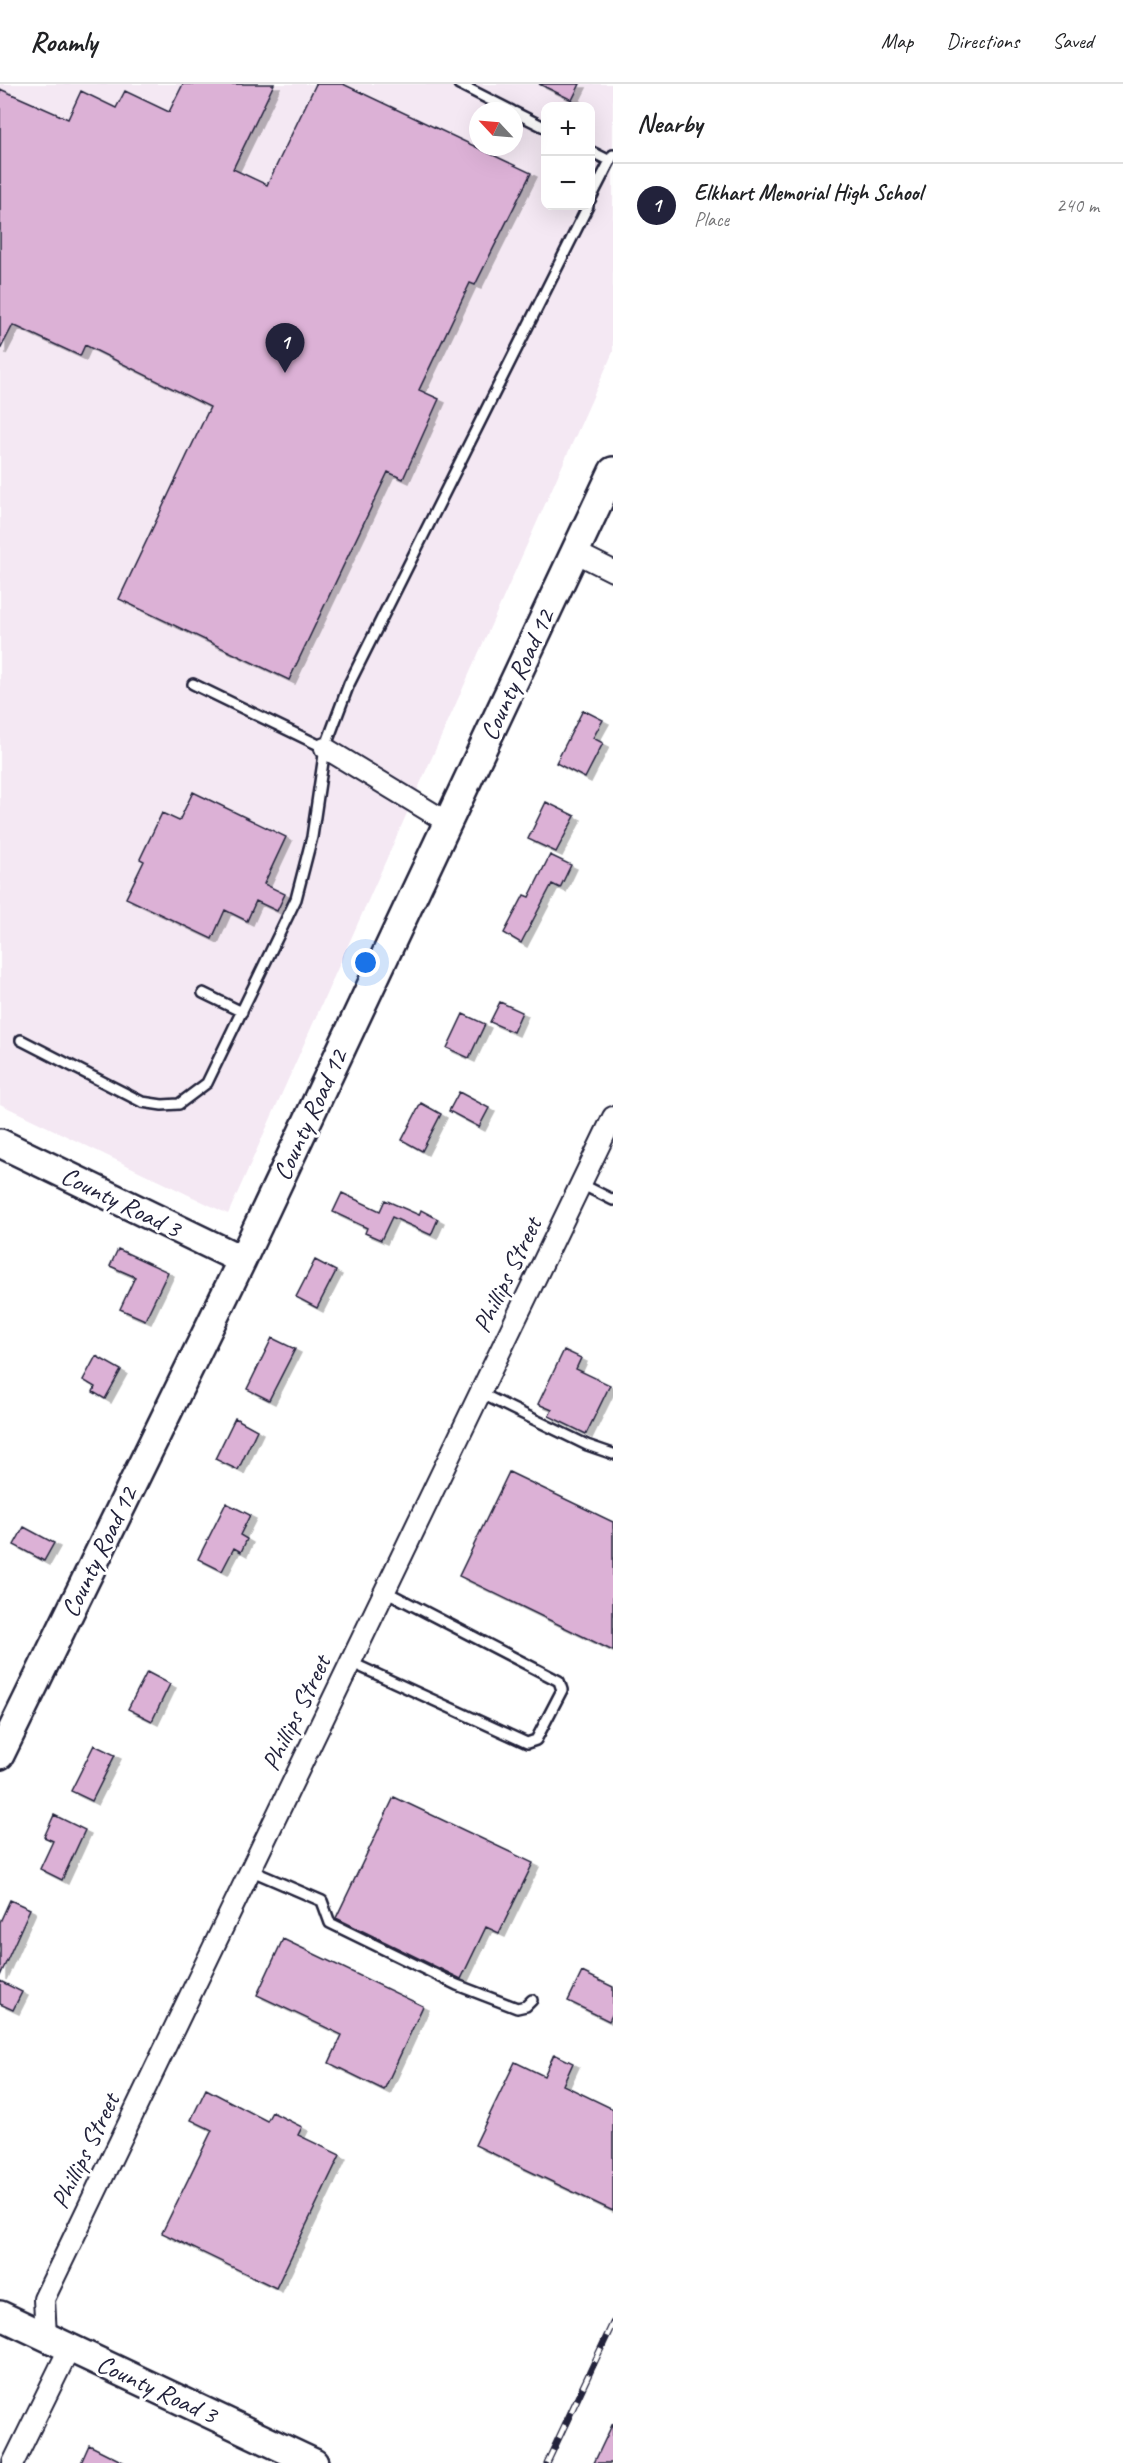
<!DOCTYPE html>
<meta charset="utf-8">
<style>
:root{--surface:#fff;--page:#f2f2f2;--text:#202124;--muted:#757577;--line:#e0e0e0;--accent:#22223b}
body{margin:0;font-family:Caveat,sans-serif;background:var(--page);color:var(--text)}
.controls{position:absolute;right:18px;top:18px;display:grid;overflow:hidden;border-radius:12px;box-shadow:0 6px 24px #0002}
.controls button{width:54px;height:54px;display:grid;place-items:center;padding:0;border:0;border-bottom:2px solid var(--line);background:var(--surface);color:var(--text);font:30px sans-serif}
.compass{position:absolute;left:469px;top:18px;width:54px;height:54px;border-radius:50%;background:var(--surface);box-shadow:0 6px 24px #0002;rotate:296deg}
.you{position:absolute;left:366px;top:879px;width:21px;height:21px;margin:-15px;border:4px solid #fff;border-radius:50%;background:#1a73e8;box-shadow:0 0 0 9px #1a73e833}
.badge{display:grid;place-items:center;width:39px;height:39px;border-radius:50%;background:var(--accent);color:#fff;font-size:20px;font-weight:700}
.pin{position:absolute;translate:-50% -50px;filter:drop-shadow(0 2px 3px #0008)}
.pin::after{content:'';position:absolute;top:32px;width:21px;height:18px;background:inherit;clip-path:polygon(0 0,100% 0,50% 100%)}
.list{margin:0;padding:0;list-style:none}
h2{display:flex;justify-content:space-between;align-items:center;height:78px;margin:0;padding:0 24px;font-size:26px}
h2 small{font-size:20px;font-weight:400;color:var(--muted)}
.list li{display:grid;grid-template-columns:39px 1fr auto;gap:18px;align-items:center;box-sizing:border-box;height:84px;padding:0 24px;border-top:2px solid var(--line)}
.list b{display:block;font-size:22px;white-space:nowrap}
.list p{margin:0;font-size:20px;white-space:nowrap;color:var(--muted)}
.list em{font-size:20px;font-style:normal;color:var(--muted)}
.map{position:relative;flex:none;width:613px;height:2379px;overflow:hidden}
header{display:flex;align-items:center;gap:36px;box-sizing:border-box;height:84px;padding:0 30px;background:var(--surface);border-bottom:2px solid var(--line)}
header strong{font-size:28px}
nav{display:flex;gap:33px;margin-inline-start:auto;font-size:21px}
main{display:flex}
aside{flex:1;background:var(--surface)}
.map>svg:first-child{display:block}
</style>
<header>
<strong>Roamly</strong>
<nav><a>Map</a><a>Directions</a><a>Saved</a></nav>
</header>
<main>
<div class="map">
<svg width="613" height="2379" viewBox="0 0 613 2379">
<defs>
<filter id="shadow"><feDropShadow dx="6" dy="4" stdDeviation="0" flood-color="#0004"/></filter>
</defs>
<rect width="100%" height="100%" fill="#fff"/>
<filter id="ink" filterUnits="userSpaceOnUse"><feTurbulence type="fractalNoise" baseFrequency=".0167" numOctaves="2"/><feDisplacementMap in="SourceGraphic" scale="12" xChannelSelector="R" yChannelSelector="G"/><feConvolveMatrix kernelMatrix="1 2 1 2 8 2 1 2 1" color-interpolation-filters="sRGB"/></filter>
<g filter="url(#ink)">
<path fill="#f4e8f3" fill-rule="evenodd" d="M0,0H613V268L228,1130L0,1020ZM546,22H590V122H546ZM478,27H514V63H478Z"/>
<path fill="#dcb1d6" stroke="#22223b" stroke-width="1.5" filter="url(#shadow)" d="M183,0H274L233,85L267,101L316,0H343L531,89L475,201L470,199L419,306L439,315L403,395L388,388L289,596L119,515L210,323L85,261L80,272L13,241L0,266V5L68,35L81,7L116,24L125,7L169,28Z
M539,0H580L572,16Z
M583,626L603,636L593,654L603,659L585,694L556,679Z
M193,708L286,753L264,800L285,810L277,827L256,817L247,837L225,826L212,855L126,814L144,777L140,775L162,729L179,737Z
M546,718L575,732L556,768L528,755Z
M550,771L571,781L560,804L552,800L521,859L504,849L524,811L529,813Z
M500,918L522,928L513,948L490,938Z
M463,930L485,940L469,974L447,964Z
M459,1008L489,1024L479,1043L449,1027Z
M421,1019L441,1030L422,1067L402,1056Z
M342,1109L380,1127L385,1116L419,1131L421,1126L438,1135L431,1151L392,1133L381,1156L365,1149L367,1144L333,1128Z
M118,1165L168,1188L145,1236L120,1225L135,1193L110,1182Z
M315,1176L336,1187L317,1224L296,1213Z
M272,1254L295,1265L269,1316L247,1305Z
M564,1266L581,1274L576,1285L610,1301L586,1350L549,1332L552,1326L538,1320Z
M96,1272L121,1286L105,1315L93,1308L95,1303L83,1296Z
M235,1334L257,1346L238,1386L215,1375Z
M509,1388L613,1438V1567L459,1492Z
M226,1419L250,1431L240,1451L247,1455L241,1468L234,1464L222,1487L198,1475Z
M24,1443L54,1459L44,1477L14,1461Z
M147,1588L170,1600L152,1637L128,1625Z
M94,1661L115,1671L92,1717L71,1707Z
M394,1713L533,1779L499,1849L486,1843L461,1895L336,1834Z
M54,1731L85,1746L62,1796L40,1785L53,1757L44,1753Z
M10,1816L30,1825L0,1892V1838Z
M283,1855L423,1922L384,2006L329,1979L342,1951L257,1911Z
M582,1888L613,1903V1929L609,1937L568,1917Z
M0,1897L22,1908L13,1926L0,1920Z
M554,1970L573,1979L563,2001L613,2025V2127L475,2061L515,1978L544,1992Z
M206,2005L267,2037L272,2028L302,2043L298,2051L340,2071L276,2204L162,2149L212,2046L191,2036Z
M613,2339V2379H594Z
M89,2361L125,2379H81Z"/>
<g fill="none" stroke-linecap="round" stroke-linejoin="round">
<g stroke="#22223b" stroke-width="14">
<path id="lane" d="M459,0L512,27
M514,28L546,44
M590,67L610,77
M590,116L613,71
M193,600L325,664
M203,909L242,928
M21,956L142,1018L162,1021L179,1020L207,999L296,815L312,753L325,664L349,600L588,122
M581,1100L613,1116
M480,1309L587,1361L613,1370
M350,1578L527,1659L536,1656L562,1606L559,1597L385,1507
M250,1786L322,1817L330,1839L457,1901L517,1924L526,1922L532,1916"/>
</g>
<g stroke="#22223b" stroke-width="24">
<path id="street" d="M575,468L613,487
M325,664L447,738
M46,2252L44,2215L613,1033
M13,2379L70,2263"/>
</g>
<g stroke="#22223b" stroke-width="32">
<path id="secondary" d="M0,1059L242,1176
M0,1671L242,1176L613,387
M0,2231L314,2379"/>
</g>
<use href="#lane" stroke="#fff" stroke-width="9"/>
<use href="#street" stroke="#fff" stroke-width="20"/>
<use href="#secondary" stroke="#fff" stroke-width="27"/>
<g stroke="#22223b" stroke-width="7">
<path id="rail" d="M547,2379L613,2239"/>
</g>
<use href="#rail" stroke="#fff" stroke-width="4.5" stroke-dasharray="14" stroke-linecap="butt"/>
</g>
</g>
<g text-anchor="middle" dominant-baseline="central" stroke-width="6" stroke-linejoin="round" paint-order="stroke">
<g font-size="26" fill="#22223b" stroke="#fff">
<text transform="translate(517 591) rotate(-65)">County Road 12</text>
<text transform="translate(310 1031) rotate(-65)">County Road 12</text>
<text transform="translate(121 1118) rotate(26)">County Road 3</text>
<text transform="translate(507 1191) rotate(-64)">Phillips Street</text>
<text transform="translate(99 1468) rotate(-64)">County Road 12</text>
<text transform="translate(296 1629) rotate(-64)">Phillips Street</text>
<text transform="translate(85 2067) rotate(-64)">Phillips Street</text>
<text transform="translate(157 2305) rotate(25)">County Road 3</text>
</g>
</g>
</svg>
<div class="controls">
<button>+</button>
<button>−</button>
</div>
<svg class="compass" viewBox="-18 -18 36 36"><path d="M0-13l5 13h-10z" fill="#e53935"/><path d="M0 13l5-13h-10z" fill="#757577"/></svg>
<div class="you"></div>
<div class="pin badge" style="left:285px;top:289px">1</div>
</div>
<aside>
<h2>Nearby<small></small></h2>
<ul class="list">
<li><span class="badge">1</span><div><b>Elkhart Memorial High School</b><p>Place</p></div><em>240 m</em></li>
</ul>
</aside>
</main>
